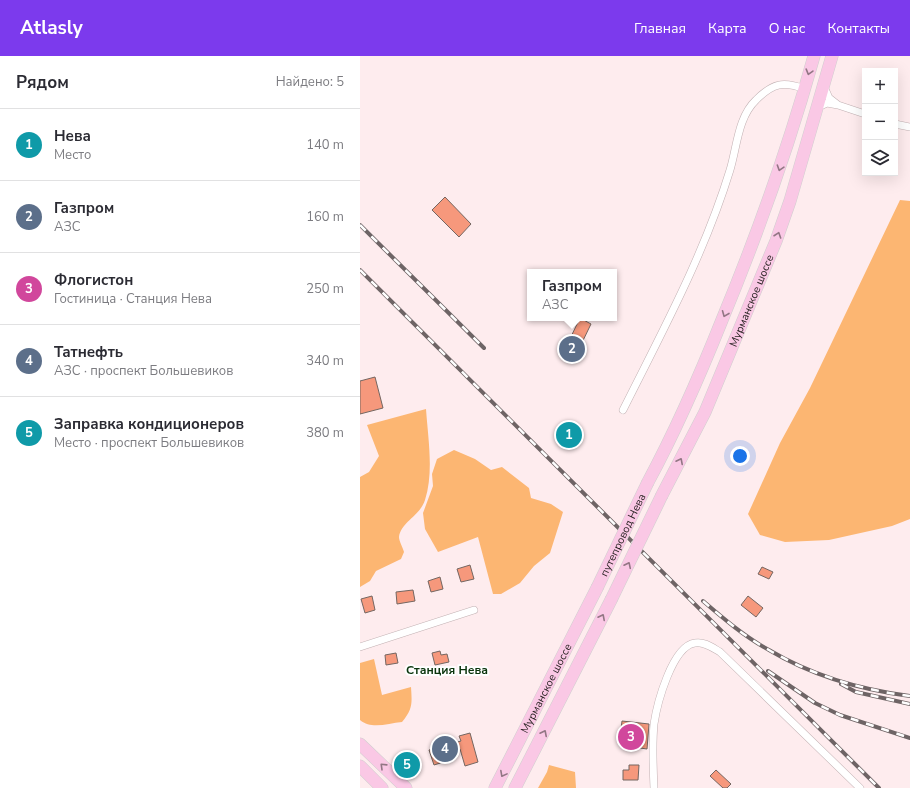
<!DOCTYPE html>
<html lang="ru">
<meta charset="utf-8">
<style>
:root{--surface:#fff;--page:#f7f7f7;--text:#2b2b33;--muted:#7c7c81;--line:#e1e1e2;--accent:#7c3aed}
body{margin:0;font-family:"Nunito Sans",sans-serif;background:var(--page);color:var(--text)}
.controls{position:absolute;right:12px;top:12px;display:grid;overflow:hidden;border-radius:0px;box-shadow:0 4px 16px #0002}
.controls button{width:36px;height:36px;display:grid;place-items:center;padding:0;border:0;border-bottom:1px solid var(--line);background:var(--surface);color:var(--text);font:20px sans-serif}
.you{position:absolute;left:380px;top:400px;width:14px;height:14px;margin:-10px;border:3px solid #fff;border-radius:50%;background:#1a73e8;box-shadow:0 0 0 6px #1a73e833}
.badge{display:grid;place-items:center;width:26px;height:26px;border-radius:50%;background:var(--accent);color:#fff;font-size:13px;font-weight:700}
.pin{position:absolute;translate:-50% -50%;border:2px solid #fff;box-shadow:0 1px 4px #0006}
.popup{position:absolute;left:167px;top:213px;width:90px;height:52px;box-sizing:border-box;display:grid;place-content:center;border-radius:0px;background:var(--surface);filter:drop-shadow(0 1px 3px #0005);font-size:13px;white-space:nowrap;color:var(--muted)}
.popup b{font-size:15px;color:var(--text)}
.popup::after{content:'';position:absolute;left:50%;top:100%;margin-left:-8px;border:8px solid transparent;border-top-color:var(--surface)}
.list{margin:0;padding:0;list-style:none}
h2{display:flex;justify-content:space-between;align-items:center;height:52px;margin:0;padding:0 16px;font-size:17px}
h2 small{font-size:13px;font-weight:400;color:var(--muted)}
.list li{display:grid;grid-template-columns:26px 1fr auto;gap:12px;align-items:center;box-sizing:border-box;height:72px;padding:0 16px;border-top:1px solid var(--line)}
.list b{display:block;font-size:15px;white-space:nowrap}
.list p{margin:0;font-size:13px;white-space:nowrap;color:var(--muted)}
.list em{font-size:13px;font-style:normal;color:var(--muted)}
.icon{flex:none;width:22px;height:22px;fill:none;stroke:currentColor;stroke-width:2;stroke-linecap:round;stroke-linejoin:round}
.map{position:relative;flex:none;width:550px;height:732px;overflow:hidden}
header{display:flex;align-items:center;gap:24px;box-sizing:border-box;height:56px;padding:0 20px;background:var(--accent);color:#fff}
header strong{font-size:19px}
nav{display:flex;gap:22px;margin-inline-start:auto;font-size:14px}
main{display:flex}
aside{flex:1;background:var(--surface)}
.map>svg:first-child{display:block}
</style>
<header>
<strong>Atlasly</strong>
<nav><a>Главная</a><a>Карта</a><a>О нас</a><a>Контакты</a></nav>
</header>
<main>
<aside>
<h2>Рядом<small>Найдено: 5</small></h2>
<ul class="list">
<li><span class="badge" style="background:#0f9aa8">1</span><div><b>Нева</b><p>Место</p></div><em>140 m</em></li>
<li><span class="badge" style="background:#5c6f8a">2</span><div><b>Газпром</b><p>АЗС</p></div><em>160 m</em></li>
<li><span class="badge" style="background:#d1479c">3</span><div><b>Флогистон</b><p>Гостиница · Станция Нева</p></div><em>250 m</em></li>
<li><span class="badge" style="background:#5c6f8a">4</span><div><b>Татнефть</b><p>АЗС · проспект Большевиков</p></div><em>340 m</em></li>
<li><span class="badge" style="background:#0f9aa8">5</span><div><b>Заправка кондиционеров</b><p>Место · проспект Большевиков</p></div><em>380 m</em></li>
</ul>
</aside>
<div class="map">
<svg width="550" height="732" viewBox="0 0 550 732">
<rect width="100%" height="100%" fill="#feecee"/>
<path fill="#fcb672" d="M540,144L550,145V463L532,470L469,484L425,486L400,479L388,458L420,387L450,332Z
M66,353C68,382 74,416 65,444C60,460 41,466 39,481C39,485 43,492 44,496L41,503L16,515L10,525L0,531V421L9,416L19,400L7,369Z
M94,394L115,403L131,414L142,411L169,432L171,442L191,448L203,456L190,497L174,510L160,527L141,538H133L118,481L78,496L65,473L63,457L73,430L72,418L77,403Z
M14,603L22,639L51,631C52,647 53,653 42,666C28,667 12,674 0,664V607Z
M189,709L215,716L216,732H178L187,716Z"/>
<path fill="#f6987c" stroke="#746661" d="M85,141L111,168L99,181L72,154Z
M220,262L231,268L216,299L205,293Z
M15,321L23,352L0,358V325Z
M211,370L218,380L208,388L200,378Z
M110,509L114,523L101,526L97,513Z
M402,511L413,516L409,523L398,518Z
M80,521L83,533L71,536L68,525Z
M53,534L55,545L37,548L36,536Z
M12,540L15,554L5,557L1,543Z
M388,540L403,552L396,561L381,549Z
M80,595L81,599L87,598L89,606L75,609L72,597Z
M36,597L38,607L26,609L25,599Z
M262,665L289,668L287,693L259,689Z
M110,677L118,706L105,710L100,693L88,696L90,704L74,709L69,694L101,685L99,680Z
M269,709H279L278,724H263V714H269Z
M356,714L371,728L367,732H363L350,720Z"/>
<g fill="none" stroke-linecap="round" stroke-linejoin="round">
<g stroke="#c2b1b3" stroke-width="8">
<path id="street" d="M478,49L505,58
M458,51L467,47L478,49L469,42L464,31
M535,68L550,71
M263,354C302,276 344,199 370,114C377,91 378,61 396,44C413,27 423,25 445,33
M0,591L114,554
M294,732C293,711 292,689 294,668C297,648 312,590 335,587C344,585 353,592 360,596L500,732"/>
</g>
<g stroke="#d0cfcf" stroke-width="13">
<g id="primary">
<path d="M288,426C316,374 340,319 362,264C398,177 429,90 454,0"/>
<path id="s1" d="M302,439L345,356L416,185L430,145L472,0"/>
<path d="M0,688L46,732"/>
<path d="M0,710L22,732"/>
<path id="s2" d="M135,732L237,532"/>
<path d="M155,732L251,544"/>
</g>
</g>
<use href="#street" stroke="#fff" stroke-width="7"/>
<use href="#primary" stroke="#fac8e5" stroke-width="12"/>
<g stroke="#6e6465" stroke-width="4">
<path id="rail" d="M0,169L124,292
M0,214L519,732
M343,545C364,563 385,581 409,594C451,619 502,634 550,640
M408,615L455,647L480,659L550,682
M481,628L496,636L550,648"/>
</g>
<use href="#rail" stroke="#fefefe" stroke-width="2.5" stroke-dasharray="8" stroke-linecap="butt"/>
<g stroke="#d0cfcf" stroke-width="13" stroke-linecap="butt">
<g id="primary-bridge">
<path id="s3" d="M237,532L288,426"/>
<path d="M251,544L302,439"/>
</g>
</g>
<use href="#primary-bridge" stroke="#fac8e5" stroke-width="12"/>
</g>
<defs><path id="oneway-chevron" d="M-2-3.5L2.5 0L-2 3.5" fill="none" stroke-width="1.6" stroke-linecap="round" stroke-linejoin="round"/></defs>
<g stroke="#927684">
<use href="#oneway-chevron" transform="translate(449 16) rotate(106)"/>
<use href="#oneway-chevron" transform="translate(420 112) rotate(108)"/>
<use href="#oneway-chevron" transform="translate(418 179) rotate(-71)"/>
<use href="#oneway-chevron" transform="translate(365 258) rotate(112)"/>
<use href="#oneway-chevron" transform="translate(320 405) rotate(-63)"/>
<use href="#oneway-chevron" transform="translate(268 509) rotate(-64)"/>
<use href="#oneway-chevron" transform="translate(242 561) rotate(-63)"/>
<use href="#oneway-chevron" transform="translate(184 677) rotate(-63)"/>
<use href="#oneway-chevron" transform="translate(23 710) rotate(-136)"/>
<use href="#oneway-chevron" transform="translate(143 718) rotate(118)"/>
</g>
<g text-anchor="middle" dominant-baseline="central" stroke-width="4" stroke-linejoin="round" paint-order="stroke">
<g font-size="11" fill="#292323" stroke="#fefefe">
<text stroke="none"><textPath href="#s1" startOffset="214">Мурманское шоссе</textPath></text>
<text stroke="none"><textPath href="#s3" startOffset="59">путепровод Нева</textPath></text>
<text stroke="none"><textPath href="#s2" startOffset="112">Мурманское шоссе</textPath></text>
</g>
<g font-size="12" font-weight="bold" fill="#0a340c" stroke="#fefefe">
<text x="87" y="614">Станция Нева</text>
</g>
</g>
</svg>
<div class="controls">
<button>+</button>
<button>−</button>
<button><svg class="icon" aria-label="layers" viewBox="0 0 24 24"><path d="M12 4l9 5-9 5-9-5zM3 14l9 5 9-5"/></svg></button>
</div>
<div class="you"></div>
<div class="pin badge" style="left:209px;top:379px;background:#0f9aa8">1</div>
<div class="pin badge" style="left:212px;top:293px;background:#5c6f8a">2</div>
<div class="popup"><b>Газпром</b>АЗС</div>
<div class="pin badge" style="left:271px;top:681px;background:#d1479c">3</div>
<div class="pin badge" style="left:85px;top:693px;background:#5c6f8a">4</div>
<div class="pin badge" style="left:47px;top:709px;background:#0f9aa8">5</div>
</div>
</main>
